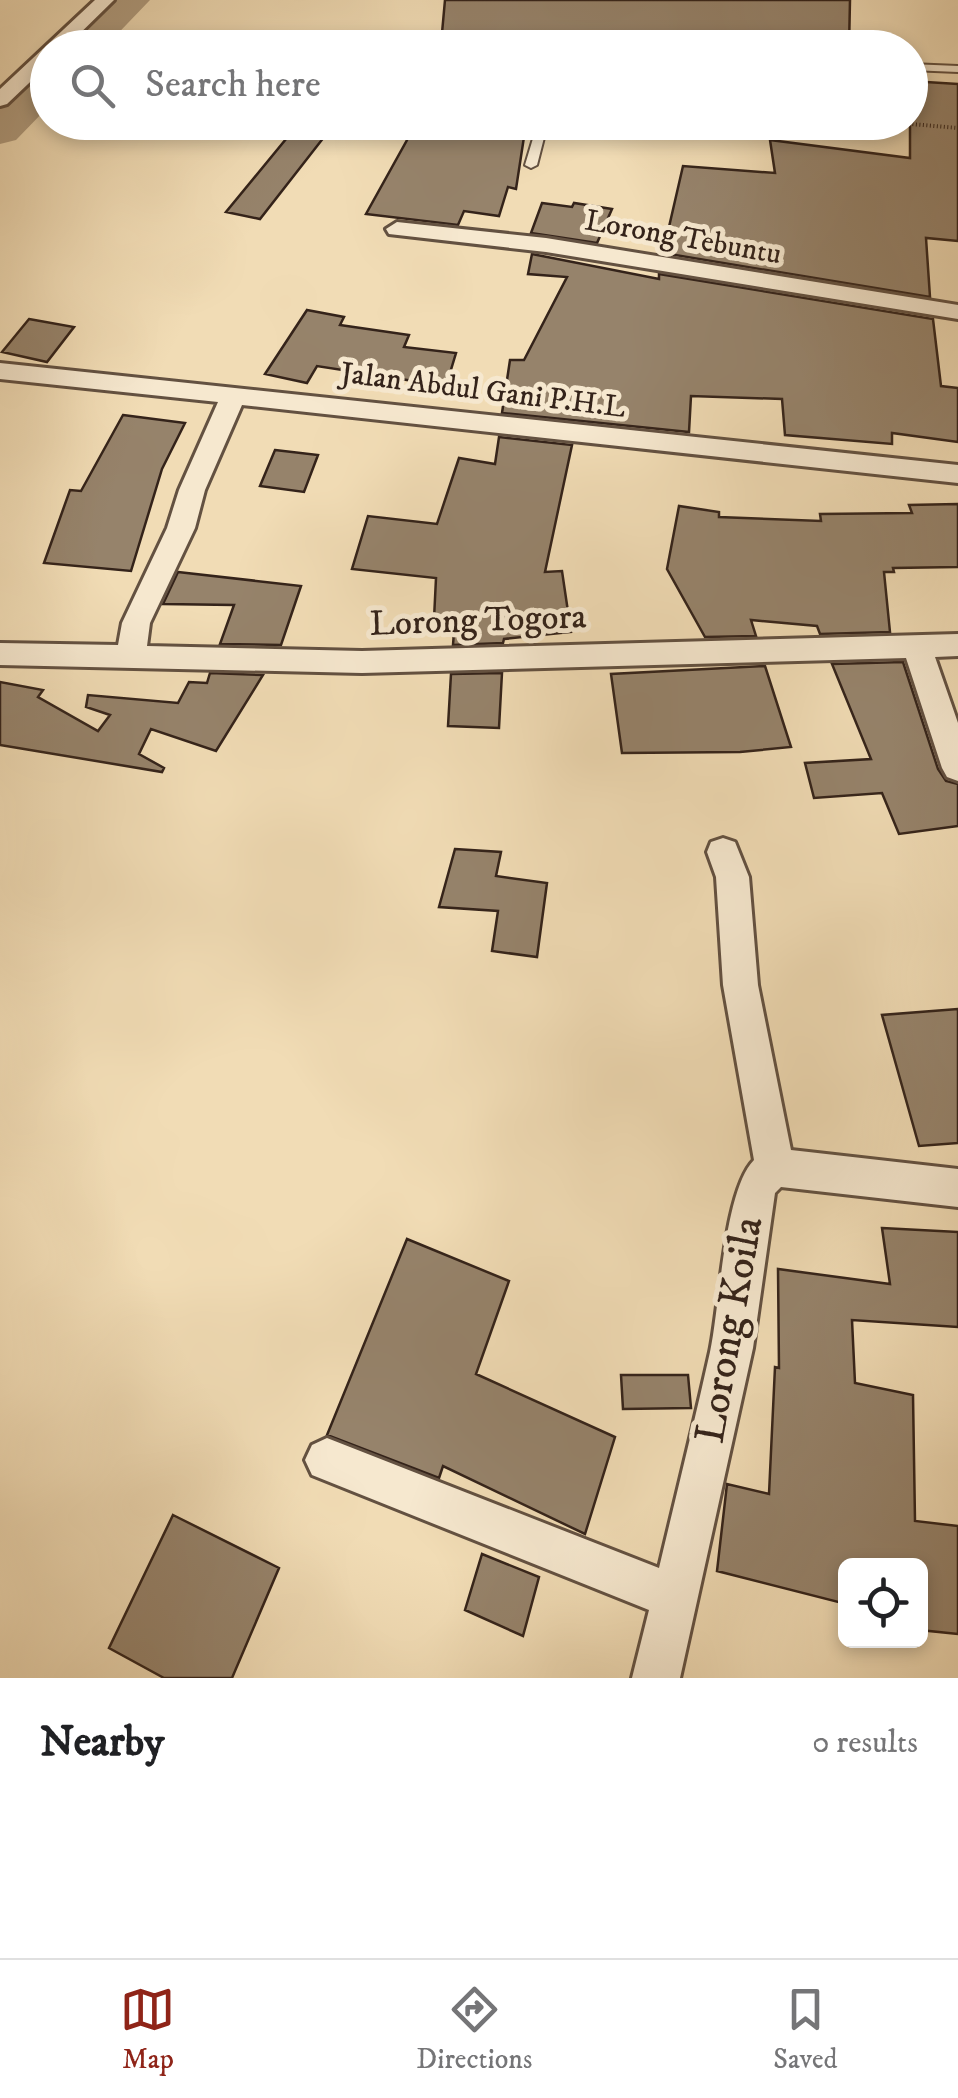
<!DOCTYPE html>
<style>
:root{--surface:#fff;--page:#f2f2f2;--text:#202124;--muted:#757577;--line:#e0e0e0;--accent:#8f2418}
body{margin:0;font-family:"IM FELL DW Pica",serif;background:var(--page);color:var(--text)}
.controls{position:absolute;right:30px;bottom:30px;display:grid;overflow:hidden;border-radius:15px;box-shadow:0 5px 15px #0003}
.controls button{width:90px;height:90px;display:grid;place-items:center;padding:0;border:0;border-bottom:2px solid var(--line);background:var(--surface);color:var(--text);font:50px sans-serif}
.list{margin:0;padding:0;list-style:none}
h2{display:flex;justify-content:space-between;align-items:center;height:130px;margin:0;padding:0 40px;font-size:42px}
h2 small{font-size:32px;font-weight:400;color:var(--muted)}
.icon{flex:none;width:55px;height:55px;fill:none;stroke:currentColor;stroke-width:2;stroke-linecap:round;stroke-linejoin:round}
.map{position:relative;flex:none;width:958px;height:1678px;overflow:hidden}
.search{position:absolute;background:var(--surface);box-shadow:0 5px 15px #0003;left:30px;right:30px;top:30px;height:110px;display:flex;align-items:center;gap:25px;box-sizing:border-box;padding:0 35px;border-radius:55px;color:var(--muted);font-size:38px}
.sheet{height:280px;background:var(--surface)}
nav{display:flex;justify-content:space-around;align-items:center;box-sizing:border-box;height:140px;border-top:2px solid var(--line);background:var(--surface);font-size:28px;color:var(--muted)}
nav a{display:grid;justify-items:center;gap:5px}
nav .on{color:var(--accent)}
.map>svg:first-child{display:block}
</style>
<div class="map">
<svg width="958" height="1678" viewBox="0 0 958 1678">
<rect width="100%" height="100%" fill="#f1dcb5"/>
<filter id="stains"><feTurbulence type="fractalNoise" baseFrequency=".002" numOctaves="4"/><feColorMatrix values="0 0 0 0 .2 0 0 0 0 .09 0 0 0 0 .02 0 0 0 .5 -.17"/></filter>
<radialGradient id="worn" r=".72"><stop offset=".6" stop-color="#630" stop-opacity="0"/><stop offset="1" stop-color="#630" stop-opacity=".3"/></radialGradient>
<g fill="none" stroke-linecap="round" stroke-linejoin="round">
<path fill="#b19d80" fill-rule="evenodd" d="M107,0H150L104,48H60Z
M48,69V107L16,140L0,144V106L33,73Z"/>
</g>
<path fill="#96836b" stroke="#34231a" stroke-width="2.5" d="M445,0H850L849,48H710L442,33Z
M910,81L958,84V241L926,238L930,297L663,253L683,166L775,173L770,140L910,158Z
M300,122H316L328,132L260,219L226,212Z
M411,122L526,124L516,189L508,187L499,216L464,211L458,225L366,214L407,140Z
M542,203L572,207L574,203L612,209L597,243L531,233Z
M532,254L659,279V274L933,319L941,386L958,388V442L892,433V444L785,435L782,399L691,396L689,432L502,413L510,360H524L567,277L528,274Z
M307,310L344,317L340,325L409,335L404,347L456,353L446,386L317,366L307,383L265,374Z
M29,319L74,327L47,362L2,352Z
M123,415L185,423L162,469L131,571L44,563L70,490L81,491Z
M499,437L572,445L545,572L562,571L571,632L504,639L503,643L453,645L455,619H434L436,578L352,569L368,516L437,524L459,458L495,464Z
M275,450L318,455L304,492L260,486Z
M958,504V567L893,568L894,572H884L890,632L820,634L817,626L751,620L756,636L705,637L667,569L679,506L719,512V517L821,521L820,514L912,513L909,505Z
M178,572L301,586L281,645L220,644L234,605L163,604Z
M903,662L938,769L946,781L958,784V826L899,834L882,793L814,798L805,763L871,759L832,664Z
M765,666L791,747L740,752L622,753L611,674Z
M210,673L263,675L216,751L151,729L139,754L164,768L162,772L0,745V682L43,690L38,697L98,731L110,715L86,707L88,695L178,703L189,682L207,683Z
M502,673L499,728L448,726L451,674Z
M455,849L501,852L496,876L547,883L537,957L492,951L498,911L439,907Z
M958,1009V1143L919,1146L882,1015Z
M882,1228L958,1232V1327L852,1320L855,1383L913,1395L915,1521L958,1526V1634L920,1630V1566H846V1604L717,1571L727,1484L769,1494L775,1367L779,1368L778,1269L890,1284Z
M407,1239L509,1281L476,1374L615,1437L585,1534L443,1466L439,1478L327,1435Z
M621,1375H688L691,1408L623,1409Z
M173,1515L279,1568L232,1678H164L109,1648Z
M482,1554L539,1577L523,1636L465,1610Z"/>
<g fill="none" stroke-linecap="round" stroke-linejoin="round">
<g stroke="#635141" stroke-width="4">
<path id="lane" d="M445,41L489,45L494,48L441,46V42Z
M910,64L958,66V72L910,70Z
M538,122H548L537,165L531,168L525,165Z"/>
</g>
<g stroke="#635141" stroke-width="6">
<path id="street" d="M95,0H114L65,48H48V65L7,104L0,106V89Z
M397,222L546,238L958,305V319L546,252L389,234L386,229Z
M0,363L958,465V483L242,405L205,490L195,528L150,623L147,646L362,651L958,634V656L935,657L958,723V781L947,777L942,768L906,658L362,673L0,665V643L118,645L122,623L167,528L179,490L218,402L0,379Z
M723,838L735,842L749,877L758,985L791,1150L958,1169V1207L781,1187L775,1193L753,1348L680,1678H632L649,1610L312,1475L305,1460L312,1445L327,1438L659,1568C676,1496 694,1424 710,1352C720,1306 724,1190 754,1160L723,985L716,877L707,852L711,842Z"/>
</g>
<path stroke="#34231a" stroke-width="4" stroke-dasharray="1 2.5" stroke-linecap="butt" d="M888,122L958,128"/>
<use href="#lane" fill="#f6e8cf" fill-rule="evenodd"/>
<use href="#street" fill="#f6e8cf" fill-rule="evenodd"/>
</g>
<g text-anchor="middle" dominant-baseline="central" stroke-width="10" stroke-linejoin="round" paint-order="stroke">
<g font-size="30" fill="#34231a" stroke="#f6e8cf">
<text transform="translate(683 238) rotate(10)">Lorong Tebuntu</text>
<text transform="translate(483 391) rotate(7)">Jalan Abdul Gani P.H.L</text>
</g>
<g font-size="35" fill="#34231a" stroke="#f6e8cf">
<text transform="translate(478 621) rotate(-2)">Lorong Togora</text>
</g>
<g font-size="42" fill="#34231a" stroke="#f6e8cf">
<text transform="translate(730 1330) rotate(-80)">Lorong Koila</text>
</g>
</g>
<rect width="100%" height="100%" filter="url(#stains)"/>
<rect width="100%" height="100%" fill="url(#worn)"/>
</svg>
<div class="controls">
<button><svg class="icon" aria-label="locate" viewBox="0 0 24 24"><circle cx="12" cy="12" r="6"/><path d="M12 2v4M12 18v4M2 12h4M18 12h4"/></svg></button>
</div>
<div class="search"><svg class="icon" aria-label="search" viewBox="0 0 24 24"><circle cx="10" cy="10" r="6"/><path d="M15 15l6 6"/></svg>Search here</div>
</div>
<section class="sheet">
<h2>Nearby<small>0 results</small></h2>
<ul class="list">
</ul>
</section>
<nav>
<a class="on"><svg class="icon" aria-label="map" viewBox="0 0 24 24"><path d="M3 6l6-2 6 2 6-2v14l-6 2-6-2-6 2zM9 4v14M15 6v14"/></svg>Map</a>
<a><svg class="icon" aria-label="directions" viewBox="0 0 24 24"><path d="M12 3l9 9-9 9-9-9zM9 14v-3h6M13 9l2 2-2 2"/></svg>Directions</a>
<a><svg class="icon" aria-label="saved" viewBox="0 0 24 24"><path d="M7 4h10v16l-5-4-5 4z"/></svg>Saved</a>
</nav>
